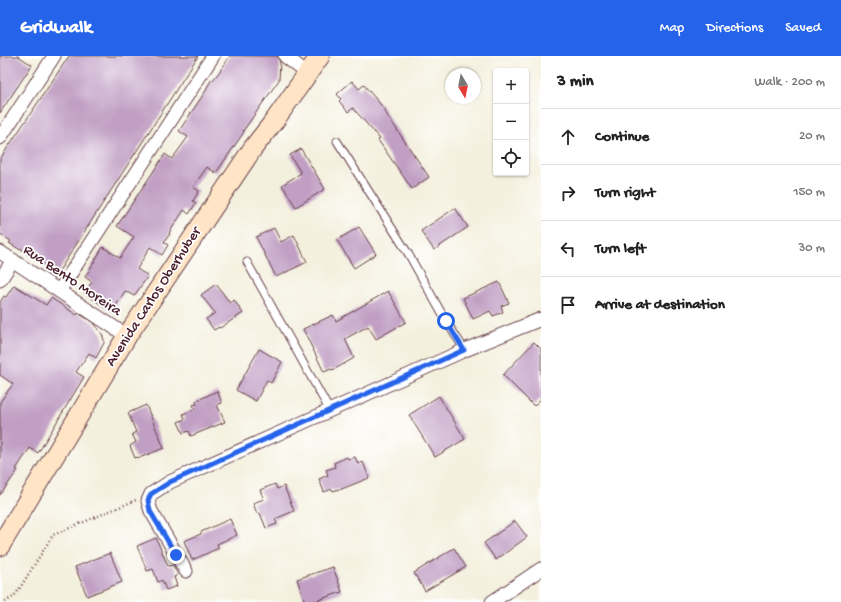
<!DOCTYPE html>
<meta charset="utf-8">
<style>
:root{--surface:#fff;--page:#f6f6f6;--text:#222;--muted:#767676;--line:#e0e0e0;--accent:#2563eb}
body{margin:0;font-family:"Gochi Hand",sans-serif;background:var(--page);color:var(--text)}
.controls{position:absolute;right:12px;top:12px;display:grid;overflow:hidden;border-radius:4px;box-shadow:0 1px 3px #0004}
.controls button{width:36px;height:36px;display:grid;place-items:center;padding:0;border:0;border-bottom:1px solid var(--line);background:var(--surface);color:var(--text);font:20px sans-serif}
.compass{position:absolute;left:445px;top:12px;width:36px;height:36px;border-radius:50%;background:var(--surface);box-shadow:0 1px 3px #0004;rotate:170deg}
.stop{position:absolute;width:12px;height:12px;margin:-9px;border:3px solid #2563eb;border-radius:50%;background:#fff}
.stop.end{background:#2563eb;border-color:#fff;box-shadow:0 1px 4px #0008}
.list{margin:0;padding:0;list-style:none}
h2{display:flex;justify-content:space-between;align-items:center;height:52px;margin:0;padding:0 16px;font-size:17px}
h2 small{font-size:13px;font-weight:400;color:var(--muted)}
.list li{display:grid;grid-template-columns:26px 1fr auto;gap:12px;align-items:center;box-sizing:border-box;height:56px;padding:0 16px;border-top:1px solid var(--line)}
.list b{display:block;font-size:15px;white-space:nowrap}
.list em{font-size:13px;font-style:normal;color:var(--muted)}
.icon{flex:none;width:22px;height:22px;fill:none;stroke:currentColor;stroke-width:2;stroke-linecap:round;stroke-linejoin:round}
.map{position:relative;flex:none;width:541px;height:546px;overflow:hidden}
header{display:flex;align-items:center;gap:24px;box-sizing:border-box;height:56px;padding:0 20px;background:var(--accent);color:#fff}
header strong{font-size:19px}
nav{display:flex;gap:22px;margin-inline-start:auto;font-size:14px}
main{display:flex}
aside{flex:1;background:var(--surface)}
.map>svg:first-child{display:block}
</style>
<header>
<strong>Gridwalk</strong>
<nav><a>Map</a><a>Directions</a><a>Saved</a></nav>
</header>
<main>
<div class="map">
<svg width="541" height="546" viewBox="0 0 541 546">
<rect width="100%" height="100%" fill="#fff"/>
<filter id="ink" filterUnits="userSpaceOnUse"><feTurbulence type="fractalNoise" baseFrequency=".025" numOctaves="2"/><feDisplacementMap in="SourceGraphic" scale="8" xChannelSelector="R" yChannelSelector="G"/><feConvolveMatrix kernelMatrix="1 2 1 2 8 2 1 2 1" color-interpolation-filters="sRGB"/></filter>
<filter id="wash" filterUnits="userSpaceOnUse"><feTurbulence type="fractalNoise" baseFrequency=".012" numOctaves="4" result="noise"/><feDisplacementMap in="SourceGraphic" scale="16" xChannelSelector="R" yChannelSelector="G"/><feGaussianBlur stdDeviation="0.9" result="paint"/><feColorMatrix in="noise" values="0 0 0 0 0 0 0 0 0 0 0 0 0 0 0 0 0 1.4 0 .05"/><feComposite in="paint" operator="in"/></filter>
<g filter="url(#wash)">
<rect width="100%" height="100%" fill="#f4f0de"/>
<g id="blocks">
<path fill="#c19fc4" d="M0,0H18L32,9L0,57Z
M69,0H198L57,218L20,192L19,193L9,187L11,185L0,178V103Z
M230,0H277L280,6L279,24L243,75L244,76L216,117L207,111L193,131L199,135L193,145L196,147L189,158L184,154L169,177L170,178L164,186L168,189L162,199L150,191L137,213L148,220L134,240L125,235L112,256L84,237L92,226L85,221L103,191L120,202L134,181L117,170L165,98L172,103L188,81L179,75L207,33H206L212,23L213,24L220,15Z
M352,25L359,33L364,29L386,55L385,56L429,121L412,133L378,84L380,83L353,52L348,56L339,45L341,43L337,38Z
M301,93L325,133L296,151L282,129L301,117L290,99Z
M455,152L468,171L434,194L421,175Z
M359,171L376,198L354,212L337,184Z
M274,172L281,186L294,179L307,206L276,221L256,181Z
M499,226L509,247L501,250L503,256L493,260L490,255L473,263L463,242Z
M216,228L230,247L234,244L243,257L220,272L219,271L214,274L206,263L215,257L201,239Z
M14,229L46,249L51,242L77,259L78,257L94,267L102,278L104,284V287L96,302L89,297L76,316L84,321L38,397L30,392L16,413L18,414L0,439V346L13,328L0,319V246L4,240L6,241Z
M388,235L406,266L376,283L368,270L345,283L354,302L335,313L332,314L331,313L324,316L303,273L333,259L336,265Z
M534,286L541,293V343L534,350L503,319Z
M259,293L282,306L271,327L267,324L256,345L236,334Z
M217,335L222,347L217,349L225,366L191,380L189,375L183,377L178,366L185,363L183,358L195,353L193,349L197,348L196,345Z
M439,340L465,383L435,401L409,359Z
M146,349L164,392L139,402L138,401L135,402L130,390L136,386L132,378L136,376L128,357Z
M347,401L348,403L355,401L358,408L363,406L369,422L339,434V433L333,435L332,433L324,436L319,423L328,419L326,414L335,411L334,407Z
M275,428L277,433L284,430L294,455L275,463L277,468L266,472L260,457L257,458L253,447L264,443L260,434Z
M230,463L237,479L217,488L219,492L192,504L184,485L201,478V476Z
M515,465L527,481L496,504L484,487Z
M156,482L168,510L173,509L178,519L174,521L177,530L166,534L162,524L158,526L153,513L147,515L137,490Z
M454,492L466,511L425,535L414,517Z
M110,497L122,526L87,540L75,511Z
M333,511L342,536L312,546H305L297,523Z"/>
</g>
</g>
<g filter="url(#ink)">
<use href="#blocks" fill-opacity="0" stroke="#643e46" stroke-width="1"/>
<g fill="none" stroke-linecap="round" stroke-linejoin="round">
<g stroke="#643e46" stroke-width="9">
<path id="lane" d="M337,85L409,199L446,265L465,294
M247,206L330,355"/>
</g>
<g stroke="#643e46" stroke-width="15">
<path id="street" d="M285,0L307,17
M0,82L54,0
M0,196L127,280
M0,224L13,204
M59,235L213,0
M186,515L151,455L148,445L151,438L170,426L465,294L541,263
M492,546L541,513"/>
</g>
<g stroke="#643e46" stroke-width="21">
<path id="secondary" d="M0,490L127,280L253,92L275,64L320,0"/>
</g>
<path stroke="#643e46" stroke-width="2.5" stroke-dasharray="1 3" stroke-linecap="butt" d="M5,546L13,541L18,535L53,479L136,444"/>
<use href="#lane" stroke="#fff" stroke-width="7"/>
<use href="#street" stroke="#fff" stroke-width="13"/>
<use href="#secondary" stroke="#ffe4c6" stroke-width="19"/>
</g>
</g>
<g fill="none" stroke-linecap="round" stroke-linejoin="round" filter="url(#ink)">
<path stroke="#2563eb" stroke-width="5" d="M176,499L150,455L148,444L151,438L170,426L464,294L446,265"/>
</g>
<g text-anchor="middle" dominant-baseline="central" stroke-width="3.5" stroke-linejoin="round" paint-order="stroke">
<g font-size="15" fill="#4a1f2b" stroke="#fff">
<text transform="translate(72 225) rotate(34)">Rua Bento Moreira</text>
<text transform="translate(154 241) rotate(-57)">Avenida Carlos Oberhuber</text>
</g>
</g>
</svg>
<div class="controls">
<button>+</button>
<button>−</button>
<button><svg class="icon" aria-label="locate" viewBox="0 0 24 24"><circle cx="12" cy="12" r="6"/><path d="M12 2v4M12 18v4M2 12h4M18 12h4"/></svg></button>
</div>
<svg class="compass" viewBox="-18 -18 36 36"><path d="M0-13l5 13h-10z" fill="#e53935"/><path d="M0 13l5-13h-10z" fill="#767676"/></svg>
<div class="stop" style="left:446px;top:265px"></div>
<div class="stop end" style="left:176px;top:499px"></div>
</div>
<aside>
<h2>3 min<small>Walk · 200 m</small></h2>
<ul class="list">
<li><svg class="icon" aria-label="ahead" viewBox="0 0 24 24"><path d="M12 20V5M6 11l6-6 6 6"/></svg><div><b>Continue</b></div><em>20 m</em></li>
<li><svg class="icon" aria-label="right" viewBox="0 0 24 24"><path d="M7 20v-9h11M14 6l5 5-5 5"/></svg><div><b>Turn right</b></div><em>150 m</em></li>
<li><svg class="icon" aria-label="left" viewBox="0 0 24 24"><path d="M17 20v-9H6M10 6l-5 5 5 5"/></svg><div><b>Turn left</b></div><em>30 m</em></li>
<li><svg class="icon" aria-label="arrive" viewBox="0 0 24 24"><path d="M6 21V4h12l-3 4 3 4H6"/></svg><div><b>Arrive at destination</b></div></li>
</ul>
</aside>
</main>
